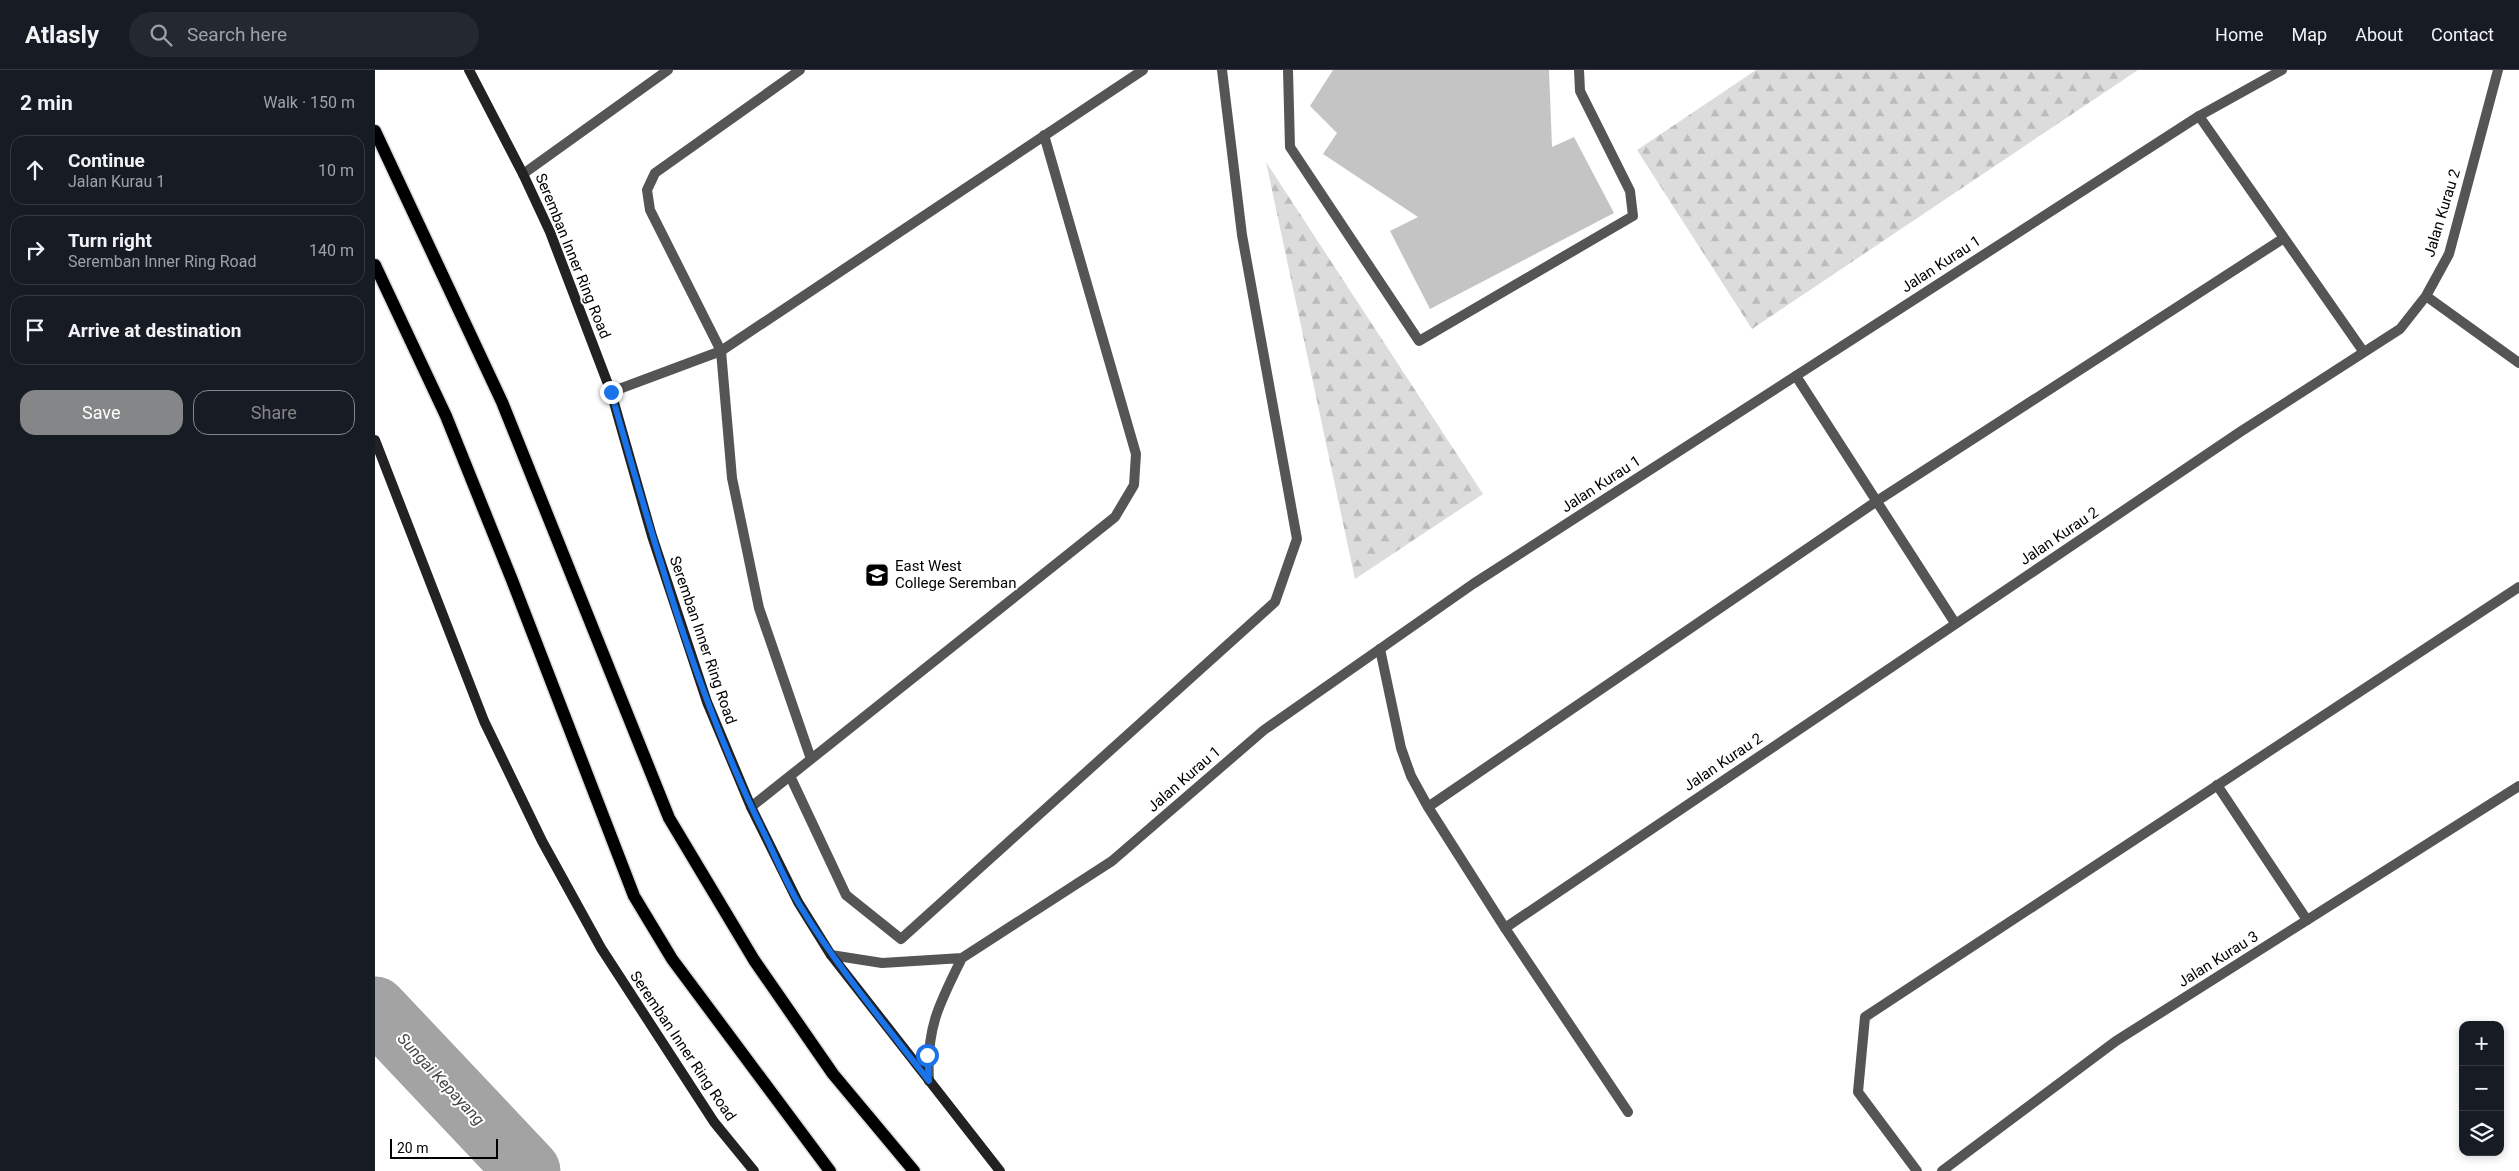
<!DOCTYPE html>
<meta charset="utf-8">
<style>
:root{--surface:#171b24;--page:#242831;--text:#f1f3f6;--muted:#9ea1a6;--line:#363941;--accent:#858687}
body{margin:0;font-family:Roboto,sans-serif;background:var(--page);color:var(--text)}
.controls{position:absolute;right:15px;bottom:15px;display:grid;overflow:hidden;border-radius:10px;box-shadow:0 2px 8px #0003}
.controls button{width:45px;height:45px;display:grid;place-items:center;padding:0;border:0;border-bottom:1px solid var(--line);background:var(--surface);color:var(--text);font:25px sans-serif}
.scale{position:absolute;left:15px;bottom:12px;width:108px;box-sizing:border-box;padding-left:5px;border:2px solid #000;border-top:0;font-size:14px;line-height:18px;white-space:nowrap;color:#000;-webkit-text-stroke:4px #fff;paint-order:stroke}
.stop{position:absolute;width:15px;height:15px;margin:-11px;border:4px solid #1a73e8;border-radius:50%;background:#fff}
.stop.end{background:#1a73e8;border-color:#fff;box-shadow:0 1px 5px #0008}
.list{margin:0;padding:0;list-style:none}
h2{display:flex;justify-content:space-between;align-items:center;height:65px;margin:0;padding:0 20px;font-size:21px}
h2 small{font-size:16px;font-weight:400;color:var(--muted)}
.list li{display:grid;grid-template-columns:32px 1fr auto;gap:15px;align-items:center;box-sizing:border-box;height:70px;margin:0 10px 10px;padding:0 10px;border:1px solid var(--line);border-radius:15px}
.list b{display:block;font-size:19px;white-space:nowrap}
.list p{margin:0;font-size:16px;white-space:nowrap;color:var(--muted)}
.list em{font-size:16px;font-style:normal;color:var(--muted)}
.actions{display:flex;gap:10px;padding:15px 20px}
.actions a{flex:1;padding:11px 0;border:1px solid var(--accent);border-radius:15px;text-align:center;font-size:18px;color:var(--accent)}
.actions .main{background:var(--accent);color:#fff}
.icon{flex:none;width:28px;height:28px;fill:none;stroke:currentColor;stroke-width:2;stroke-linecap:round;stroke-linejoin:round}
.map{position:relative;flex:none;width:2144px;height:1101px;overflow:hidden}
header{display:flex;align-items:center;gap:30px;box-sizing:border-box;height:70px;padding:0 25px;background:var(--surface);border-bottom:1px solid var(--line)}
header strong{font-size:24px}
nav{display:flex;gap:28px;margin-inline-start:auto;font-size:18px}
.search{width:350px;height:45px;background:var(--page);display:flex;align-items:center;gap:12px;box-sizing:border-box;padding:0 18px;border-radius:28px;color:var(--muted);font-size:19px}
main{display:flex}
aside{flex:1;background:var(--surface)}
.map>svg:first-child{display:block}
</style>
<header>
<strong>Atlasly</strong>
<div class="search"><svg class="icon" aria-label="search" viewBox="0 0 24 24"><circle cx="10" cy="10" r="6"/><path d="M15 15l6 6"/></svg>Search here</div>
<nav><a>Home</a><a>Map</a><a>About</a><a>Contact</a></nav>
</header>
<main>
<aside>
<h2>2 min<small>Walk · 150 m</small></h2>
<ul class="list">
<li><svg class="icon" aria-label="ahead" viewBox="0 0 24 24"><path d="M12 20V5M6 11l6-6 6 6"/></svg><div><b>Continue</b><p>Jalan Kurau 1</p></div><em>10 m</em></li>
<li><svg class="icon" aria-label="right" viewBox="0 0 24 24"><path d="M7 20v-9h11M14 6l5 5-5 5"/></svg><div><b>Turn right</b><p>Seremban Inner Ring Road</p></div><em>140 m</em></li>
<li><svg class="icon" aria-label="arrive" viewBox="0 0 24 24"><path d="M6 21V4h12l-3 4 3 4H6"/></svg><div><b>Arrive at destination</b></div></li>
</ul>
<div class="actions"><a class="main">Save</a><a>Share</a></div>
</aside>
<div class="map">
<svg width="2144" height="1101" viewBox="0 0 2144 1101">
<defs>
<pattern id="forest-firs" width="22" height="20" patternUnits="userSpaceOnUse" patternTransform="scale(1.25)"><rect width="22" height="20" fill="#dcdcdc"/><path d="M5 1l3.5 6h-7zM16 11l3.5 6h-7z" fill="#bbb"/></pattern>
</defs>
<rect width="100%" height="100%" fill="#fff"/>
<path fill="url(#forest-firs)" d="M1381,0H1763L1377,259L1262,80Z
M891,92L1108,424L980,509Z"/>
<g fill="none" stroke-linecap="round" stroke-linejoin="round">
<path stroke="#a3a3a3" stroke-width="65" d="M0,939L153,1101"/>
</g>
<path fill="#c4c4c4" d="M958,0H1174L1177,77L1199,67L1239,143L1055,239L1015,161L1043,147L948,84L962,63L935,36Z"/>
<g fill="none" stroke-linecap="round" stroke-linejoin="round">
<g stroke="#dbdbdb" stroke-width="15">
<path id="primary" d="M0,61L127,332L294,748L379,890L458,1004L539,1101
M0,195L71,346L137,510L259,826L297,889L455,1101"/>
</g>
<path stroke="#555" stroke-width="10" d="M425,0L280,103L272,120L275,140L346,281L357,408L384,538L436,689
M913,0L915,77L1044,271L1258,146L1255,121L1205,21L1204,0
M1824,46L1988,281
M148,104L293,0
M1421,306L1580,553
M236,322L346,281L768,0
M1005,579L1026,678L1036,706L1053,737L1130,858L1253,1042
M415,706L471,825L526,869L900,532L922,469L867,165L847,0
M1842,715L1932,850
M376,737L740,447L759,415L761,384L669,65
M1053,737L1502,431L1909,168"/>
<path stroke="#555" stroke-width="10" d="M2051,226L2144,293
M1130,858L1865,362L2025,259L2051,226L2074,184L2123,0
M456,885L507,893L587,888L737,791L889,660L1098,514L1824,46L1907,0
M554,1011C551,958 564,934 587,888
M1542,1101L1483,1022L1490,947L2144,517
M1567,1101L1741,971L2144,716"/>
<path stroke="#222" stroke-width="10" d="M94,0L148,104L175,162L236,322L277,466L332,632L376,737L423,832L456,885L625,1101
M0,370L109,651L167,771L226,878L339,1052L379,1101"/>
<use href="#primary" stroke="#000" stroke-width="12"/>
</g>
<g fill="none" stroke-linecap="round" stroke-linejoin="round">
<path stroke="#1a73e8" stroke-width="6" d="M236,322C279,472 320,624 390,765C401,788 411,812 424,834C462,897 509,953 554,1011L552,985"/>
</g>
<defs>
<g id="university-square" transform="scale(1.25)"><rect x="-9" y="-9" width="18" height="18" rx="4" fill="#000" stroke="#fff"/><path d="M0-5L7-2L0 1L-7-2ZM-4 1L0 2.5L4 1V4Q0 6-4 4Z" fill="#fff"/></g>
</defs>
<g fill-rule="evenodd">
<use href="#university-square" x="502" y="505"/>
</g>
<g text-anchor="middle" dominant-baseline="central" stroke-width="4" stroke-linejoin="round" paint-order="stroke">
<g font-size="15" fill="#000" stroke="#fff">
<text transform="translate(2067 143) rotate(-73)">Jalan Kurau 2</text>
<text transform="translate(198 186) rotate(68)">Seremban Inner Ring Road</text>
<text transform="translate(1566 194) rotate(-33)">Jalan Kurau 1</text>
<text transform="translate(1226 414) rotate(-33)">Jalan Kurau 1</text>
<text transform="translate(1684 466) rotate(-34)">Jalan Kurau 2</text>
<text transform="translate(328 570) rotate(71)">Seremban Inner Ring Road</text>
<text transform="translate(1348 692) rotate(-34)">Jalan Kurau 2</text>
<text transform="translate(809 709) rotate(-41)">Jalan Kurau 1</text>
<text transform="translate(1843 889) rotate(-32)">Jalan Kurau 3</text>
<text transform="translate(308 976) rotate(56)">Seremban Inner Ring Road</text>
</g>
<g font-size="15" fill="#000" stroke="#fff" text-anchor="start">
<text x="520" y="496">East West<tspan x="520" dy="17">College Seremban</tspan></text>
</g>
<g font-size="16" font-style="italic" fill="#444" stroke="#fff">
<text transform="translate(66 1009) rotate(47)">Sungai Kepayang</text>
</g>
</g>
</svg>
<div class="controls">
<button>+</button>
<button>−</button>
<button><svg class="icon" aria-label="layers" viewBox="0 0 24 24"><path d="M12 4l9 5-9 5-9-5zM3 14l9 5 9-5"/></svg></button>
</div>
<div class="scale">20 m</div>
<div class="stop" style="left:552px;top:985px"></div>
<div class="stop end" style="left:236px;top:322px"></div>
</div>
</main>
